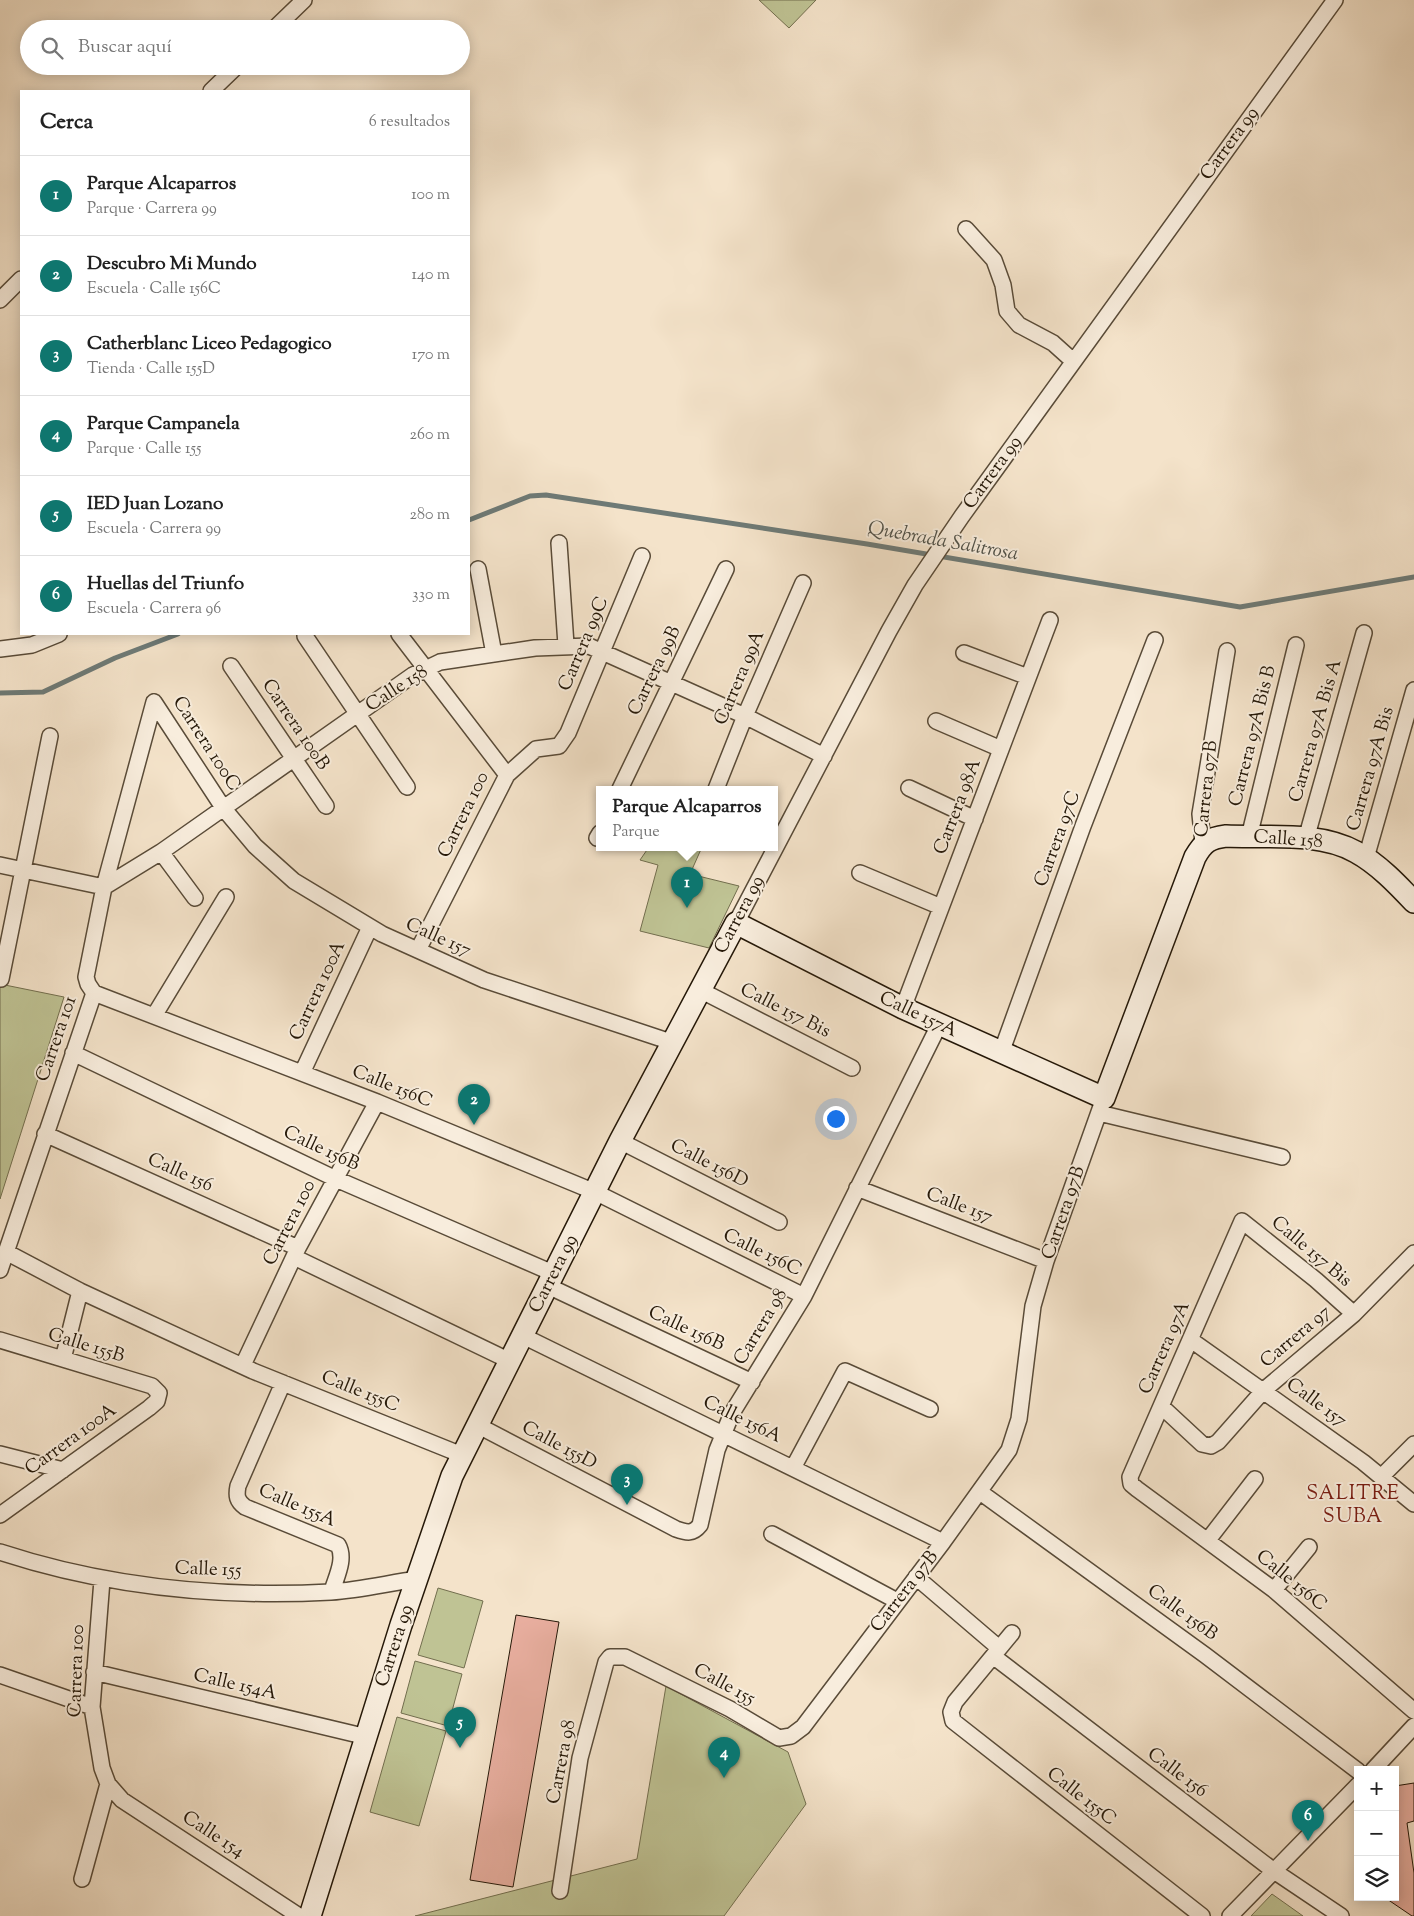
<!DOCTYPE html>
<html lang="es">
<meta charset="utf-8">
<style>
:root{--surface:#fff;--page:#f2f2f2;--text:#222;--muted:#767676;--line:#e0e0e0;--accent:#0f766e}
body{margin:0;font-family:"Sorts Mill Goudy",serif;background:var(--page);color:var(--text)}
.controls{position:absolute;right:15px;bottom:15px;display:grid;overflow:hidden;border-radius:0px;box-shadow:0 2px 12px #0003}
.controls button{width:45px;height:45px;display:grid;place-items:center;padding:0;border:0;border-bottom:1px solid var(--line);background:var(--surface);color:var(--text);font:25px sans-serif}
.you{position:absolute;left:835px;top:1118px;width:18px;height:18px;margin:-12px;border:4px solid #fff;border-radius:50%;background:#1a73e8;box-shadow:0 0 0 8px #1a73e833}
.badge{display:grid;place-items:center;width:32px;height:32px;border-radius:50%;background:var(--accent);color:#fff;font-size:16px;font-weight:700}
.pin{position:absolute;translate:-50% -41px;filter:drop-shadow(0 1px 2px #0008)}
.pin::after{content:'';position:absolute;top:26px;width:18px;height:15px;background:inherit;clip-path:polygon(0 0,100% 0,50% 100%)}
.popup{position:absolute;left:596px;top:786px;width:182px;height:65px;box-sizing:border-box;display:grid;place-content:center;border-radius:0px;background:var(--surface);filter:drop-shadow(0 1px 4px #0005);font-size:16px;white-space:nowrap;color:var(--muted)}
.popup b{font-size:19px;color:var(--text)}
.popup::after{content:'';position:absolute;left:50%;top:100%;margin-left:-10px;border:10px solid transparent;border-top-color:var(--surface)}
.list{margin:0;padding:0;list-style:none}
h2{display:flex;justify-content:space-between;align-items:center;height:65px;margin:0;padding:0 20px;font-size:21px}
h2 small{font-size:16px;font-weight:400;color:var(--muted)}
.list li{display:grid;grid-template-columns:32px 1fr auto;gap:15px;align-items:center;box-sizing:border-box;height:80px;padding:0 20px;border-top:1px solid var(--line)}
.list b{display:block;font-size:19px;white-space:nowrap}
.list p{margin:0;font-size:16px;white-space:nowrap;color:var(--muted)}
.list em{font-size:16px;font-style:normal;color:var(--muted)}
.icon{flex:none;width:28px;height:28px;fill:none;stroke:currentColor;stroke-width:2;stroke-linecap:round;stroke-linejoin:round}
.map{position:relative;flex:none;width:1414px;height:1916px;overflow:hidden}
.search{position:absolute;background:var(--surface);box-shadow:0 2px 12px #0003;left:20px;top:20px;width:450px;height:55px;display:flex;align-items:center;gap:12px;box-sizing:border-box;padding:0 18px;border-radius:28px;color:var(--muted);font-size:19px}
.panel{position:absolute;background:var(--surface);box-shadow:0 2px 12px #0003;left:20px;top:90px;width:450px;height:545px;border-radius:0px}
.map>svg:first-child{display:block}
</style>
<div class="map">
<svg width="1414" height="1916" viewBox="0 0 1414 1916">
<rect width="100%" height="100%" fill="#f4e3ca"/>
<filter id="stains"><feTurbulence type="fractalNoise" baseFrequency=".004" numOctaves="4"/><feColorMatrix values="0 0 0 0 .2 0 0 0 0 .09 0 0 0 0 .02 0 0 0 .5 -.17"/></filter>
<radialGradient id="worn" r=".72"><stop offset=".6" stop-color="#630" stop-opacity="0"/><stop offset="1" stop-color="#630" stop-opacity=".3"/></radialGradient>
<path fill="#bfc394" stroke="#726e4e" d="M759,0H816L789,28Z
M649,847H702L690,874L739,886L709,948L640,931L658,865L640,860Z
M0,984L64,997L0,1199Z
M438,1588L483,1601L464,1668L418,1655Z
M415,1661L462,1674L448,1726L401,1713Z
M666,1686L788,1752L806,1804L724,1916H415L637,1859Z
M397,1717L446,1731L419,1826L370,1812Z
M1272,1894L1303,1916H1251Z"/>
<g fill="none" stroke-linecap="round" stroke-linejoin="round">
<path stroke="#6e7a76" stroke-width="5" d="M469,520L530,496L546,495L867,544L1240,607L1414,577
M0,693L43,692L115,658L178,634"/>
</g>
<path fill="#e8ae9f" stroke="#251808" d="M516,1615L559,1622L513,1887L470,1880Z
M1414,1783V1821L1407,1823L1414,1873V1916H1412L1384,1897H1395V1786Z"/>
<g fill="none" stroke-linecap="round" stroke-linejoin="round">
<g stroke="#594b38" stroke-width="18">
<path id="street" d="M274,29L304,0
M211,91L237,66
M966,229L994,260L1003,285L1007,311L1019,325L1053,343L1073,361
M0,300L21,279
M559,543L566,645
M478,569L494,654
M399,634L507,775
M305,636L407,787
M0,649L32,645L59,634
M964,653L1028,677
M231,666L326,806
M154,702L224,809L255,846L294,881L382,934L484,980L671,1042
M936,721L1001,749
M909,788L975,819
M620,789L726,569
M716,789L745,716L803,583
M1249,837L1296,645
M597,838L600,833
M1306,839L1364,633
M1203,843L1200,814L1227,651
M161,852L195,898
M1366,858L1414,690
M0,865L104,887L161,852L413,675L440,662L535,648L589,646L745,716L824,756
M860,873L941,907
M736,923L889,631L915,585L962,516L1335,0
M418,950L507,775L536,749L559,746L568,733L642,556
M1,979L50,736
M700,990L852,1068
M94,993L377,1102L595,1192L804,1296
M94,993L88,984L86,977L104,887L154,702
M903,1008L1050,620
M154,1016L226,897
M73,1053L336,1179L555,1274
M1001,1053L1083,826L1155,640
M302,1073L370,927
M1099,1113L1282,1157
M45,1134L298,1248
M620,1141L779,1222
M857,1188L1046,1261
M6,1252L80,1291L253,1371L462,1455
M294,1257L510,1361
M0,1270L94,993
M548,1286L752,1382
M1354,1314L1316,1280L1242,1221L1130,1477L1131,1484L1137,1489L1274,1590L1414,1711
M523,1336L943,1542
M0,1340L152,1386L159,1393L157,1401L149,1408L0,1515
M1191,1340L1363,1462L1414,1504
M63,1359L80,1291
M243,1365L298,1248L377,1102
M283,1383L238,1486C236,1496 237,1501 245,1507L338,1545C346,1559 336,1577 332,1591
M1161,1406L1202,1444L1211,1446L1218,1442L1264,1390L1354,1314L1414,1253
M477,1425L676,1529C687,1533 693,1534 700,1525L717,1450L732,1413L804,1296L939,1025
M0,1454L63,1470
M793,1468L845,1371L930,1409
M1381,1477L1414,1444
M980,1492L1205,1655L1358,1771
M772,1534L897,1601
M1208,1540L1255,1479
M0,1552C107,1587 218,1598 331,1592C360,1590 389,1583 418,1579
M916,1577L999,1648
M1274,1590L1309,1547
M1012,1633L955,1702L951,1712L953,1721L1202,1916
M993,1656L1274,1871L1341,1916
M94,1672L367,1737
M0,1675L92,1707
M1373,1770L1414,1726
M108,1784L122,1800L299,1916
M82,1879L108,1784L102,1768L92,1707L102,1580
M560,1891L580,1758L606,1662L610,1657H625L730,1709L779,1738L791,1736L803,1727L943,1542L1009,1450L1019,1419L1033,1306L1046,1261L1104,1098
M1230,1916L1358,1785"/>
</g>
<g stroke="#251808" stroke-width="24">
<path id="secondary" d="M310,1916L401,1625L452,1476L620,1141L736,923L903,1008L1104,1098L1195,857C1203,843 1209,838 1226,836C1267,838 1318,831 1356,852C1378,864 1397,884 1414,902"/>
</g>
<use href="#street" stroke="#f8eddd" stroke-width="15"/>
<use href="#secondary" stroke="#f8eddd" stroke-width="21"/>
</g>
<g text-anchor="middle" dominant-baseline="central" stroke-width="4" stroke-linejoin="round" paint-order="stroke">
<g font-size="19" fill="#251808" stroke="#f8eddd">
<text transform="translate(1230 144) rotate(-54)">Carrera 99</text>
<text transform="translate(993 473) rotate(-54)">Carrera 99</text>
<text transform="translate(584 644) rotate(-67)">Carrera 99C</text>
<text transform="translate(655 671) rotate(-64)">Carrera 99B</text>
<text transform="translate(740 678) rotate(-67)">Carrera 99A</text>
<text transform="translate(397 689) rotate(-33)">Calle 158</text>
<text transform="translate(295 725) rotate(56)">Carrera 100B</text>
<text transform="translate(1316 731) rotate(-74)">Carrera 97A Bis A</text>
<text transform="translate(1253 736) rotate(-76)">Carrera 97A Bis B</text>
<text transform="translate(206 744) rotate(57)">Carrera 100C</text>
<text transform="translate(1371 769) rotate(-74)">Carrera 97A Bis</text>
<text transform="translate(1207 789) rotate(-84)">Carrera 97B</text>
<text transform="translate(958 807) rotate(-69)">Carrera 98A</text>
<text transform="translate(464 815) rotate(-64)">Carrera 100</text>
<text transform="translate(1058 839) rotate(-70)">Carrera 97C</text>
<text transform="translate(1288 840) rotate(4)">Calle 158</text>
<text transform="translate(740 915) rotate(-62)">Carrera 99</text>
<text transform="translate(438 938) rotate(24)">Calle 157</text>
<text transform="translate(318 991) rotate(-65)">Carrera 100A</text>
<text transform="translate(785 1011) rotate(27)">Calle 157 Bis</text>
<text transform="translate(918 1015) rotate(25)">Calle 157A</text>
<text transform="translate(57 1039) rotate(-71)">Carrera 101</text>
<text transform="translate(392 1087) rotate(22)">Calle 156C</text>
<text transform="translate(321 1149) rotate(25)">Calle 156B</text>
<text transform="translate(709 1164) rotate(27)">Calle 156D</text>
<text transform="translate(180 1173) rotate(24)">Calle 156</text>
<text transform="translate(959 1206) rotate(21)">Calle 157</text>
<text transform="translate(1064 1213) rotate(-71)">Carrera 97B</text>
<text transform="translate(290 1223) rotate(-63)">Carrera 100</text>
<text transform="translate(1311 1252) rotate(40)">Calle 157 Bis</text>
<text transform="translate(762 1253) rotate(26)">Calle 156C</text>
<text transform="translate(554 1274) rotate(-63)">Carrera 99</text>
<text transform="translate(761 1327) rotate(-59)">Carrera 98</text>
<text transform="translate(686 1329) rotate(25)">Calle 156B</text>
<text transform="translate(1296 1337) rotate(-40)">Carrera 97</text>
<text transform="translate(86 1346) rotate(17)">Calle 155B</text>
<text transform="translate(1165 1348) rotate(-66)">Carrera 97A</text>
<text transform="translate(360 1392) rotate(22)">Calle 155C</text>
<text transform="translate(1316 1403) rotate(36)">Calle 157</text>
<text transform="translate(742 1420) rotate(26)">Calle 156A</text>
<text transform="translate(71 1440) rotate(-36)">Carrera 100A</text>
<text transform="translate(559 1446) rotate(28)">Calle 155D</text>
<text transform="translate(297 1506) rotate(23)">Calle 155A</text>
<text transform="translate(208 1570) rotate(2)">Calle 155</text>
<text transform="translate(1291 1581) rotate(39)">Calle 156C</text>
<text transform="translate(905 1592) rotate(-52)">Carrera 97B</text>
<text transform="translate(1182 1613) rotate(36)">Calle 156B</text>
<text transform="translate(395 1646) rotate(-72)">Carrera 99</text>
<text transform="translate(77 1671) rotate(-88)">Carrera 100</text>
<text transform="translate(235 1685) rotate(13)">Calle 154A</text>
<text transform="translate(724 1685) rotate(28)">Calle 155</text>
<text transform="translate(562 1762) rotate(-79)">Carrera 98</text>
<text transform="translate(1177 1773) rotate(37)">Calle 156</text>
<text transform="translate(1081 1797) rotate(38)">Calle 155C</text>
<text transform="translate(213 1835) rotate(33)">Calle 154</text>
</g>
<g font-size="20" font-style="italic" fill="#505148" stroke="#f8eddd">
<text transform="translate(943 542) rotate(10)">Quebrada Salitrosa</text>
</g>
<g font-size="20" letter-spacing="1" fill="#7a1f14" stroke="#f8eddd">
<text x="1353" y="1494">SALITRE<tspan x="1353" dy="23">SUBA</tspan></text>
</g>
</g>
<rect width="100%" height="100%" filter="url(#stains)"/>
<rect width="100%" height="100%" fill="url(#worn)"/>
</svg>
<div class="controls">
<button>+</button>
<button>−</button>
<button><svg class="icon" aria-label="layers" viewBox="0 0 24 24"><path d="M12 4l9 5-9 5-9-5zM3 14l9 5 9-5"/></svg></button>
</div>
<div class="you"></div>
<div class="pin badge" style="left:687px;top:908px">1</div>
<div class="popup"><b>Parque Alcaparros</b>Parque</div>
<div class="pin badge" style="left:474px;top:1125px">2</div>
<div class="pin badge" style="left:627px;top:1505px">3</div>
<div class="pin badge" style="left:724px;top:1778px">4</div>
<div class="pin badge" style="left:460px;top:1748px">5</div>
<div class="pin badge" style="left:1308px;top:1841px">6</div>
<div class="search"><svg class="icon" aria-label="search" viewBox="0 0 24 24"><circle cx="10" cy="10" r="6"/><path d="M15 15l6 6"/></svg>Buscar aquí</div>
<section class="panel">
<h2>Cerca<small>6 resultados</small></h2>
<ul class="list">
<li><span class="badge">1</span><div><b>Parque Alcaparros</b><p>Parque · Carrera 99</p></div><em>100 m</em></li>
<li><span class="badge">2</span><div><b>Descubro Mi Mundo</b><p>Escuela · Calle 156C</p></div><em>140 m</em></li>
<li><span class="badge">3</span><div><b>Catherblanc Liceo Pedagogico</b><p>Tienda · Calle 155D</p></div><em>170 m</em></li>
<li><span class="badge">4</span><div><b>Parque Campanela</b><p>Parque · Calle 155</p></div><em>260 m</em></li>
<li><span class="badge">5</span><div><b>IED Juan Lozano</b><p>Escuela · Carrera 99</p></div><em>280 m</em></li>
<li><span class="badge">6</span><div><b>Huellas del Triunfo</b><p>Escuela · Carrera 96</p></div><em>330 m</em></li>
</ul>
</section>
</div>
